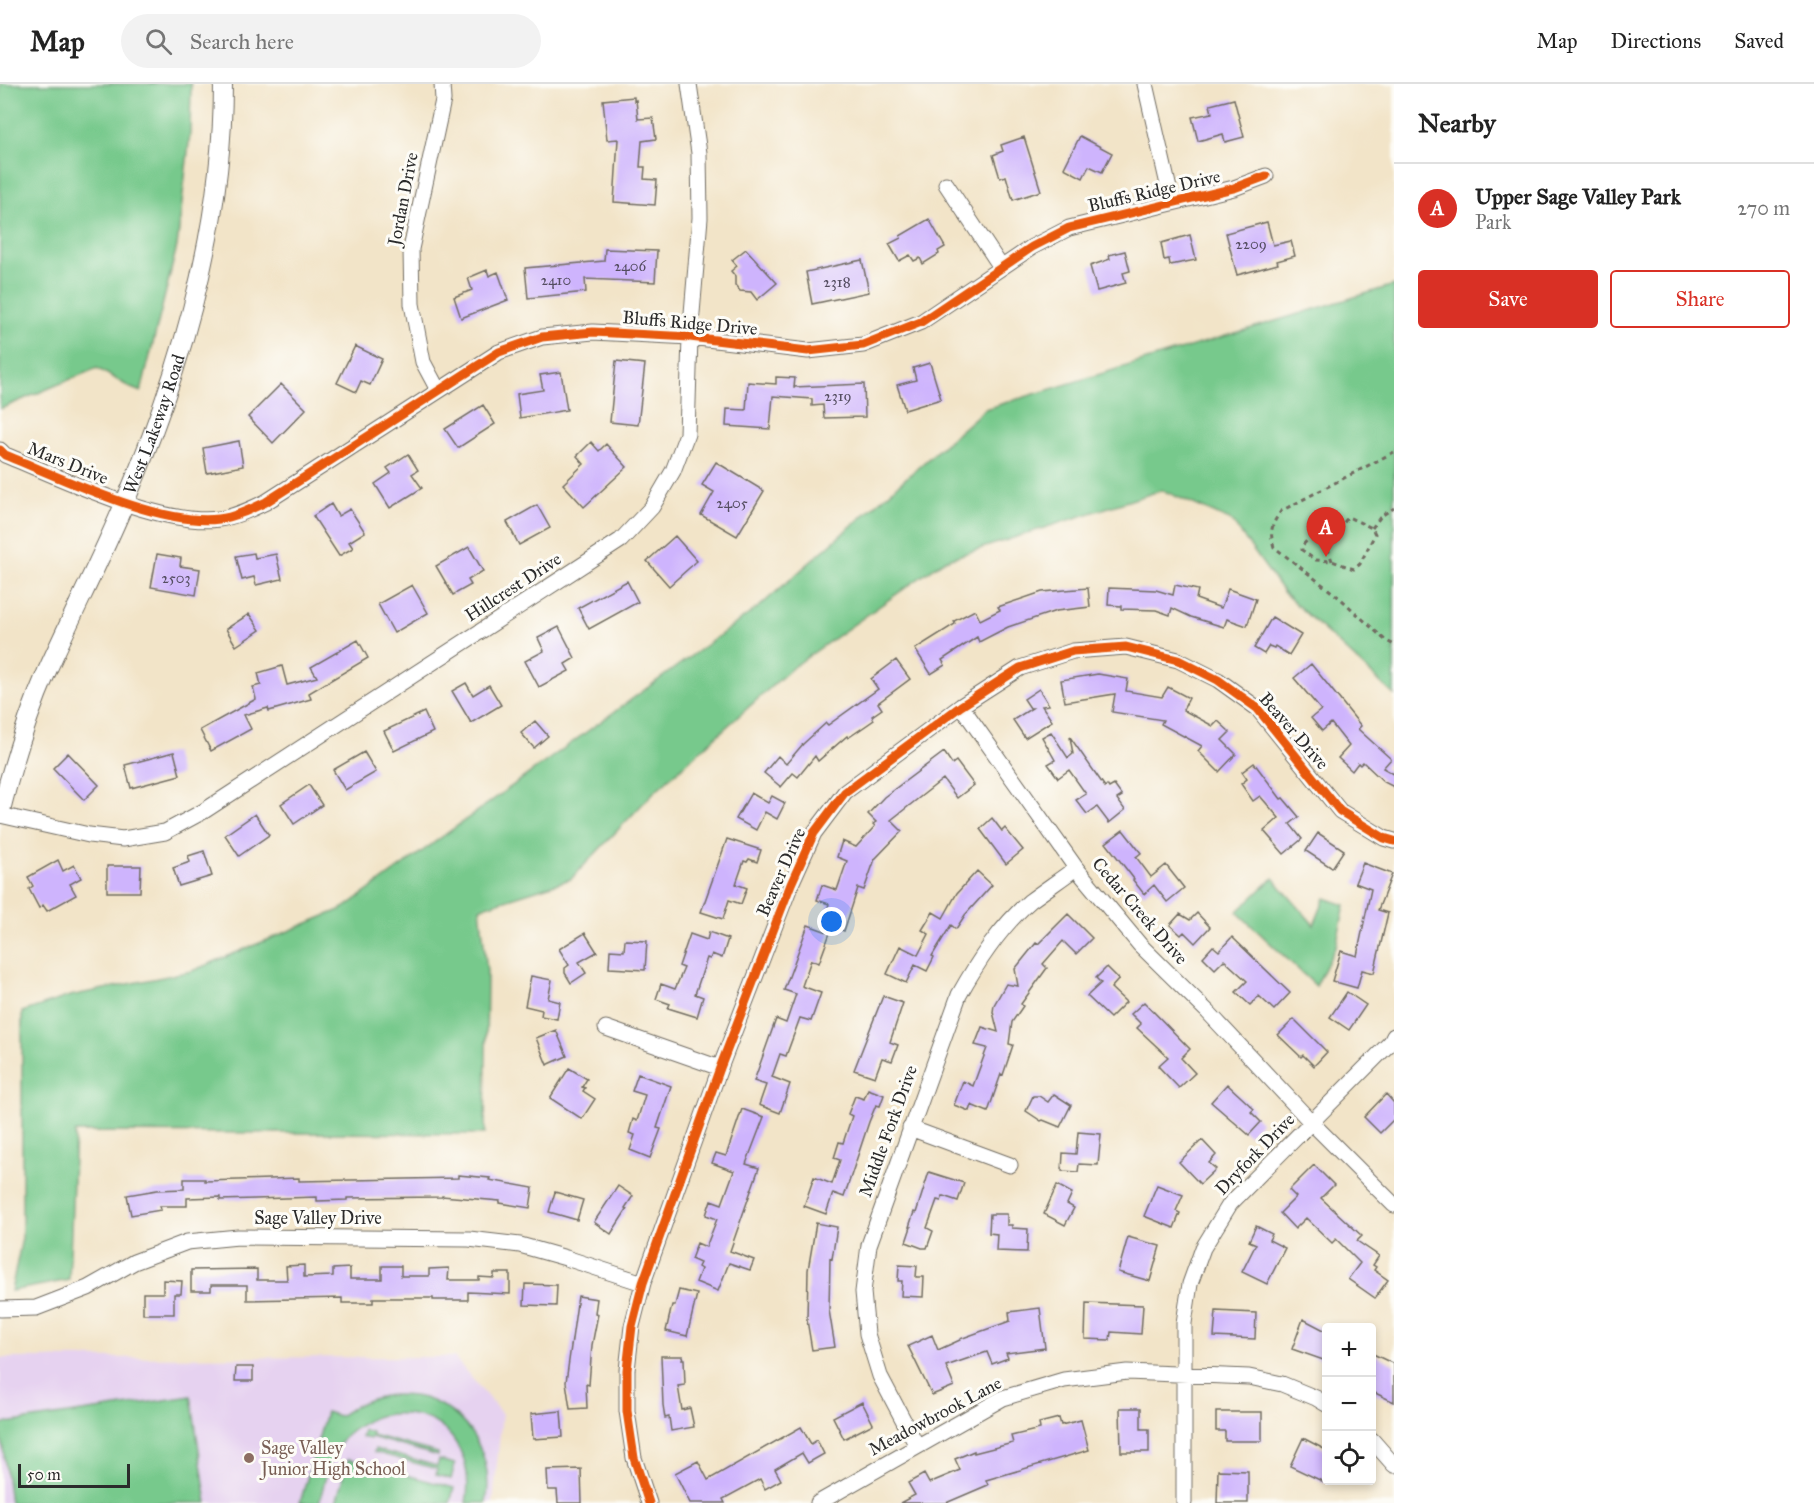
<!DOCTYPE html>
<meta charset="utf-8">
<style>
:root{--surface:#fff;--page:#f2f2f2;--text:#222;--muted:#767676;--line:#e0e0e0;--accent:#d93025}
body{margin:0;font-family:"IM FELL Great Primer",serif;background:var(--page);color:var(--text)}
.controls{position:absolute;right:18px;bottom:18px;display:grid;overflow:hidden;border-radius:6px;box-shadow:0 3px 9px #0003}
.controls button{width:54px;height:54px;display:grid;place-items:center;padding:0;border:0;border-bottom:2px solid var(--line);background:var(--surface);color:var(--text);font:30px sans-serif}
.scale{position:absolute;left:18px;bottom:15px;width:112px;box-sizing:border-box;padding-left:6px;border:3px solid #2b2b2b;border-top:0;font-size:16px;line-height:21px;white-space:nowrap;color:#2b2b2b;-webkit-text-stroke:4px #fdfcf7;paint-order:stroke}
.you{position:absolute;left:832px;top:838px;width:21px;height:21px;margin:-15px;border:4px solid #fff;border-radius:50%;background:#1a73e8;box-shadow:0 0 0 9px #1a73e833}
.badge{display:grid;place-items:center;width:39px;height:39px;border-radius:50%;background:var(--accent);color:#fff;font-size:20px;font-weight:700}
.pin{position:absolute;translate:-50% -50px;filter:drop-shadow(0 2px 3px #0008)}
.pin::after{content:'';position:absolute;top:32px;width:21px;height:18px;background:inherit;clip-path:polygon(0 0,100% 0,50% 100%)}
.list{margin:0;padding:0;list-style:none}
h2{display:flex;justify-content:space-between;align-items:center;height:78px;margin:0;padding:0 24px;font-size:26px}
h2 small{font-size:20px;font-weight:400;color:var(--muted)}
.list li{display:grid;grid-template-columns:39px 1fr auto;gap:18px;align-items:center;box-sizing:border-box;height:90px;padding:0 24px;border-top:2px solid var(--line)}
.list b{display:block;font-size:22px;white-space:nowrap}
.list p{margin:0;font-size:20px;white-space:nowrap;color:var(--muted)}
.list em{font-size:20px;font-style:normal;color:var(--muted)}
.actions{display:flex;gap:12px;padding:18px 24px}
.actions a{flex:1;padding:14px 0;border:2px solid var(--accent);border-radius:6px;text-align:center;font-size:21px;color:var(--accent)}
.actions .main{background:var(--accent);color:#fff}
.icon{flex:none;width:33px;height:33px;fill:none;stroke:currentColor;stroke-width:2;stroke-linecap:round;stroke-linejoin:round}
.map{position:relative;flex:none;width:1394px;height:1419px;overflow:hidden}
header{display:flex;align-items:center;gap:36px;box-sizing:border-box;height:84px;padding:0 30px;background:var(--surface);border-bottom:2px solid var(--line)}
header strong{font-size:28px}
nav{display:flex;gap:33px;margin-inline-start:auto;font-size:21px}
.search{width:420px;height:54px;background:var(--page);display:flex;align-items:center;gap:15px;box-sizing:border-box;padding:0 21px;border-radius:33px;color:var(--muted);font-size:22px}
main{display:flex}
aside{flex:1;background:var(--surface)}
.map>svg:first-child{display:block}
</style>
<header>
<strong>Map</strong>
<div class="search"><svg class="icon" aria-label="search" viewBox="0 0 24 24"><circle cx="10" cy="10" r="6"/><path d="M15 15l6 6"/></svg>Search here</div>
<nav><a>Map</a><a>Directions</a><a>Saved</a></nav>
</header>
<main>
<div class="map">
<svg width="1394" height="1419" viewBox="0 0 1394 1419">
<rect width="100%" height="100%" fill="#fdfcf7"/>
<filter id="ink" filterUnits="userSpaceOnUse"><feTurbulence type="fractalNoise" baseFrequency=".0167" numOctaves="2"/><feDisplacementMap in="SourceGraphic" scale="12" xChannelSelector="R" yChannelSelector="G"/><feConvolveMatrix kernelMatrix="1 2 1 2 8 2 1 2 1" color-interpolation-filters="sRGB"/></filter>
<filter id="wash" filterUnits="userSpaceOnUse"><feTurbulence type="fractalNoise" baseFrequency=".008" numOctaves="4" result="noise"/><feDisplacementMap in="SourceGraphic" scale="24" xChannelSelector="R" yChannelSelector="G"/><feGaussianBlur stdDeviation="1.35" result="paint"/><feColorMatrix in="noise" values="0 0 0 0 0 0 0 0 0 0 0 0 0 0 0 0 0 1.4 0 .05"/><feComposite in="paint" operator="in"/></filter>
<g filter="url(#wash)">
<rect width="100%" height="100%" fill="#f2e4c8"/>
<path fill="#e6d2f0" d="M454,1273L502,1330L493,1419H0V1274Z"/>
<path fill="#77c98c" stroke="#517a5c" stroke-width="1.5" d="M0,0H191L190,50L177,162L141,308L131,304L97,284L0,325Z
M1394,201V611L1284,509L1232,437L1162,406L945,476L792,584L653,709L571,795L480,824L487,887L485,1050L75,1048L69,1196L11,1207L22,1154V928L70,912L192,887L344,824L760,522L985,325Z
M1273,794L1314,841L1325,814L1345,821L1336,862L1316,902L1237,828Z
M392,1311C403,1311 414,1311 424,1314C469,1329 495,1373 486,1419H466C474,1376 452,1333 405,1330C392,1329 380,1330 369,1336C360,1341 350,1346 343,1355C329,1373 325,1397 319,1419H300L326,1328L339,1332C357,1320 371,1313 392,1311Z
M191,1312L207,1419H10L0,1340Z
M363,1346L372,1348V1351L438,1369V1372L371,1353L370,1355L361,1353Z
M375,1365L437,1382L439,1376L455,1380L451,1395L436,1391L437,1385L374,1368Z
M348,1375L454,1404L450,1419H336Z"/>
<g id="blocks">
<path fill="#ceb4fd" d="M634,13V17L636,16L638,35L653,34L656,55L642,57L640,83H645L644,95L657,96L655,121L614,118L618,55L607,56L603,16Z
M1234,15L1244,53L1225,58L1223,50L1198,57L1192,33L1212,29L1210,21Z
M1080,52L1112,69L1102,88L1089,82L1083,94L1064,84Z
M1024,53L1041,107L1013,116L1006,92L1000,94L993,71L1003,67L1001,61Z
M929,135L945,163L938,167L939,170L923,180L920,174L914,177L910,171L899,177L889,160L901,154L900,152Z
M1267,138L1273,161L1291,157L1295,172L1277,177L1278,180L1237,191L1226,149Z
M1190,151L1196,176L1170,181L1169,175L1164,176L1161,159Z
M605,165L657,167L655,198L585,195L586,208L528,214L525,184L604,177Z
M746,165L777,199L757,216L751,208L740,207L735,201V192L731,187L737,182L732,176Z
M1125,167L1130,187L1123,189L1126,199L1097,207L1090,182L1110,175L1109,171Z
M862,176L869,208L812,220L806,188Z
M487,186L489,192L498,188L508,216L461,234L454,213L472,206L468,194Z
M355,262L382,275L370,301L361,297L356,308L337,299Z
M616,277L645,280L638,341L610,338Z
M930,279L941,315L905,326L897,301L916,296L913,284Z
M561,288L567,326L520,334L517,310L543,306L540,291Z
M776,293L795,294L794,303L864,300L865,333L824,334L823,321L812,322V315L773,312L770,345L726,342L727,325L746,326L748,298L776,300Z
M281,300L306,325L273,359L248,333Z
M483,321L495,340L458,364L445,345Z
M239,357L243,382L207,389L203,364Z
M591,358L599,367L606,360L627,383L584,423L563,400L584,380L577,372Z
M408,370L418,386L412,390L422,404L390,424L375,400L391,389L387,384Z
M716,378L764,407L737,452L701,431L714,408L702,401Z
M331,420L338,432L350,425L365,448L349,458L353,464L339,472L313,432Z
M537,421L550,444L519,461L507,438Z
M675,452L697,477L669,502L647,477Z
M469,463L483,487L468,496L471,501L453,511L436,482Z
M254,469L255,474L276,470L282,495L256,501L254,493L242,496L236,472Z
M157,470L181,474L180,482L200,485L196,511L151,503Z
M627,497L638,518L589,545L578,524Z
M412,501L428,529L394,549L378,520Z
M1175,501L1198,506L1196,515L1221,524L1228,505L1256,515L1247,542L1227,535L1224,543L1191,533L1172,524L1170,531L1156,526L1121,525V522L1108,521L1109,504L1156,506L1173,511Z
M1088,504L1090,523L1056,527L1008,543L979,558L977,553L942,576L945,581L931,590L915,565L955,540L954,537L975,526L980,536L1000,526L998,523L1042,508Z
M249,530L260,546L236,562L226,545Z
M1272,533L1301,551L1289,571L1275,562L1274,564L1269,562L1264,570L1254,564Z
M559,543L575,574L565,580L569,587L539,603L525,577L544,567L538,554Z
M358,556L368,574L309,609L311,615L269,627L268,624L244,631L251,645L211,667L200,646L256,615L253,603L261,601L258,589L282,582L287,601L317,593L311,583Z
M896,576L910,595L878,619L882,625L872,632L874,636L848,654L847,652L818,677L815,672L798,693L793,689L781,703L764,689L778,672L786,680L803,660L826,639L828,641L878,605L871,595Z
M1311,580L1361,642L1358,645L1391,675L1383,684L1394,690V703L1384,698L1363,678L1360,681L1358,679L1352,687L1338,674L1349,662L1331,639L1322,647L1311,634L1321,626L1294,594Z
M1098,590L1128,595L1126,607L1162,613L1168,603L1189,614L1183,626L1213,642L1218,637L1230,648L1222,656L1236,670L1219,688L1198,667L1202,662L1161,640L1163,636L1112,628L1115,610L1065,618L1061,596Z
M466,599L473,611L489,601L501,621L471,639L452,607Z
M1039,605L1049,621L1042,622L1052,637L1025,654L1013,636L1032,624H1030L1024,615Z
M424,628L433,648L394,667L384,647Z
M535,637L548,652L534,664L521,649Z
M1051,648L1068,674L1073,670L1070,653L1105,703L1107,701L1109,704L1114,701L1122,712L1117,715L1125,726L1109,739L1097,723L1087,730L1076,716L1086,710L1069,686L1058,694L1048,680L1055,676L1042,653Z
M174,668L180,691L131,704L125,681Z
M364,668L376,688L345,706L333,686Z
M944,668L952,680L956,677L974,701L957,714L943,695L891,736L902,747L875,775L864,806L858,804L844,847L823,839L829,820L817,816L822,801L837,806L847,777L837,773L842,757L856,763L875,742L873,740L876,738L868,730L884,713Z
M68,669L99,701L84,716L53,684Z
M1254,679L1281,715L1283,714L1299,733L1290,740L1302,755L1284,770L1264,747L1279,734L1260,712L1253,717L1241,700L1247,695L1242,688Z
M309,701L322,721L294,740L281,720Z
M751,709L768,719L772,712L785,719L777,735L765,728L756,746L736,735Z
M255,730L269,751L239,772L225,751Z
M992,734L1002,747L1005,744L1023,766L1006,780L980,745Z
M1123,746L1141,769L1136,773L1151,793L1166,781L1184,804L1167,818L1154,801L1144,810L1133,796L1134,795L1106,759Z
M1318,749L1344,766L1332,784L1306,767Z
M727,755L761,766L757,778L749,775L747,778L744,777L736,800L747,804L741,820L729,816L723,835L701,828Z
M204,767L212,792L179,802L173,784L190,778L188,772Z
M58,776L63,787L74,781L81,794L70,800L76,811L47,827L43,821L39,824L29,805L33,802L28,793Z
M1363,779L1392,790L1378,826L1388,829L1374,889L1362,886L1357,904L1332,897L1341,867L1357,872L1371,805L1355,799Z
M107,782H141L140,808H107Z
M977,787L992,801L965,831L956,845L951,841L932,872L934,873L927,887L915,881L906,899L887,890L900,862L918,871L929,850L922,846L933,828L943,834L957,809Z
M1197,829L1210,843L1195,859L1184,848L1181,851L1170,841L1180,830L1190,836Z
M1068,830L1092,854L1076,870L1063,857L1043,880L1047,884L1021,920L1023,922L1012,938L1009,960L1013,961L1003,991L1001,990L988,1028L971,1021L969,1027L954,1021L963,997L973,1002L987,964L975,961L982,943L998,948L993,928L994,921L1006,900L1018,902L1015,885L1036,859L1038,860Z
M808,841L830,849L819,879L811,876L802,902L821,909L811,937L800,934L786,972L780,970L772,993L790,1000L780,1029L759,1021L766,1001L754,997L776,935L786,939L796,910L784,906Z
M709,848L728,855L722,874L712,870L710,875L707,874L695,910L703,913L697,933L668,924L670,920L656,915L661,900L675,905L684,884L679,882L690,850L707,856Z
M585,849L597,868L579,878L586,889L571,899L565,889V884L569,881L559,865Z
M1232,853L1290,909L1274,926L1259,912L1250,921L1236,908L1247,897L1224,876L1215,885L1203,873L1213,862L1219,867Z
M625,856L647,857L645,886L609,884L610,866L624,867Z
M1107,883L1119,895L1111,904L1126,918L1110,934L1087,912L1101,899L1096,894Z
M531,892L552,896L548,915L560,918L557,935L541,932L542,926L525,922Z
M1347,908L1366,921L1349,946L1330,933Z
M883,912L903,919L890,958L898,961L892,977L882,974L875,993L854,986Z
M1144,918L1190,965L1181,974L1195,989L1179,1004L1158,982L1168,973L1137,944L1141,940L1131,930Z
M1294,935L1327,968L1314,982L1303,971L1301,973L1278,951Z
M556,946L567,972L547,981L536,954Z
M569,984L587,995L582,1003L585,1004L583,1007L595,1015L582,1035L550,1014Z
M638,990L671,1002L657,1044L661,1045L650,1074L630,1066L635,1051L629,1049L633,1035L637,1037L645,1011L632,1007Z
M1227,1000L1254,1025L1251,1028L1261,1038L1249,1051L1211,1018Z
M868,1005L884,1011L880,1022L876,1021L869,1038L844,1113L833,1109L826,1130L804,1122L814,1093L832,1100L840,1076L834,1074L839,1058L843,1059L852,1032L848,1030L855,1012L864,1015Z
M1054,1010L1071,1021L1060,1043L1043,1036L1041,1037L1026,1027L1033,1012H1039L1048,1018Z
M1386,1010L1394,1019V1035L1380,1049L1364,1033Z
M742,1025L764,1033L746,1080L759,1084L730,1167L754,1176L750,1186L729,1179L718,1207L696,1198L701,1185L698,1183L700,1179L691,1175L697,1159L706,1163L717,1135L706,1131L711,1116L722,1120L734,1087L712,1079L716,1069L726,1072Z
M1078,1048L1101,1050L1098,1081L1079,1080L1078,1088L1062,1087L1063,1069L1076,1070Z
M1202,1056L1216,1071L1209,1079L1216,1085L1200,1100L1179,1078Z
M1314,1081L1334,1101L1321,1114L1362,1152L1357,1157L1379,1172L1373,1181L1376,1183L1374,1186L1388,1196L1375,1214L1348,1195L1360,1179L1336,1155L1332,1159L1306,1134L1295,1145L1280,1129L1296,1113L1289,1106Z
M929,1088L964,1099L958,1117L943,1112L941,1117L937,1116L927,1144L933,1147L927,1164H922L906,1158L911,1143H909L914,1128L916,1129Z
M458,1091L490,1094L489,1096L533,1104L530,1124L500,1119V1117L442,1112V1113L347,1114V1116L317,1117V1113L220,1116V1113L187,1114V1122H160L161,1126L131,1131L127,1111L157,1106L184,1105V1095H205V1097L299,1094V1097L458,1094Z
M1057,1101L1072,1109L1067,1120L1074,1124L1065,1141L1044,1130Z
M1157,1101L1183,1111L1176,1127L1180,1129L1174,1144L1144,1132Z
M618,1102L633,1112L625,1124L627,1125L611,1150L594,1138Z
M555,1108L583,1116L577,1136L549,1128Z
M990,1130H1007V1141H1012V1144L1028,1145L1027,1168L996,1167L997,1150L989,1149Z
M816,1139L837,1143L832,1175L830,1174L829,1226L835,1263L812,1266L807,1236L808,1186Z
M1256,1142L1272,1150L1269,1156L1285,1164L1267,1200L1242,1188L1256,1160L1249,1157Z
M1128,1153L1160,1162L1150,1197L1118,1188Z
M304,1181V1193L333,1192V1185L350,1184V1195H382V1182H401V1192H429V1185L449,1184L448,1196H479V1193L494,1194V1189H510V1210L468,1208V1216H433V1214H373V1219H342V1214L247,1216V1201H211V1207H191V1186L257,1185V1196H287L286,1182Z
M899,1181L917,1182L916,1193H924L923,1213L901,1212L902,1197H898Z
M163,1196L182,1197L181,1210H174V1230H143V1209H163Z
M525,1200L557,1201L556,1222L524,1221Z
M679,1206L697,1210L687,1252L666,1247L672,1221H675Z
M578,1212L597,1215L595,1229L598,1230L592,1261L589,1301L586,1300L587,1324L570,1325L566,1298Z
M1086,1219L1143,1221L1141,1250L1111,1248L1110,1256L1085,1255Z
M1040,1224L1045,1264L1006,1269L1008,1274L992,1280L987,1268L946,1282L954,1302L932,1311L908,1262L932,1251L938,1266L960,1256V1255L1010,1237L1009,1228Z
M1216,1227L1256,1229L1255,1255L1214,1253Z
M1303,1235L1326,1247V1277L1292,1265Z
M1371,1269L1394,1280V1318L1371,1307Z
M661,1272H683L682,1275H684L685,1301L678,1302L682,1326L690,1324L694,1343L671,1347L669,1333L665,1334L663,1321Z
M236,1283H253V1297H235Z
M862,1318L873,1340L844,1355L833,1333Z
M1120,1324H1141V1345H1149V1368H1121Z
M561,1327L563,1353L533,1355L531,1330Z
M1216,1328H1262V1357H1225V1347H1216Z
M1059,1334L1061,1341L1081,1336L1089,1366L986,1396L988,1401L946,1419H900L915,1411L908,1399L924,1390L929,1399L960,1386L955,1375L974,1367V1369L1013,1359L1011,1352L1040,1345L1039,1339Z
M801,1343L811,1360L817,1356L824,1370L808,1379L802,1369L775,1385L781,1396L765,1405L760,1395L723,1415L725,1419H690L675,1389L698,1377L708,1396Z
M1303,1354L1326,1366V1399L1290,1382Z
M581,1385L582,1419H558L557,1406H548L547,1386Z
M1218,1386L1248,1387V1419H1217Z"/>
</g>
</g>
<g filter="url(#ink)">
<use href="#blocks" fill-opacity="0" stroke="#716c62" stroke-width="1.5"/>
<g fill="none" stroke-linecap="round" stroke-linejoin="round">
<g stroke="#716c62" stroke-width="17">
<path id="minor" d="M1145,0L1172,118
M946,100L1001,183
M438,306L423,278L412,220L411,165L443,16L442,0
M0,366L5,371C60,393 161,443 219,435C235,433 251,425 266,418L499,268L542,253L593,248L690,253L808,267L863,261L921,238L1032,163L1069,144L1234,104L1266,92
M961,622L1076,784L1140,861L1208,928L1312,1039L1394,1121
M0,731L89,751L123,755L165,748L204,727L621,456L652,423L673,387L687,350L690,253L700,134L699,69L689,0
M606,944L720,984
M910,1044L1010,1081
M0,1225L36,1224L88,1204L134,1178L187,1158L238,1153L469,1155L520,1161L566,1174L643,1199
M1372,1356L1394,1381
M917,1362L880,1292L867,1250L863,1208L869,1161L959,911C978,877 1000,843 1030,817C1045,806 1061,795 1076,784
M649,1419L634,1374L627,1327V1286L632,1242L643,1199L720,984L791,800L814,749L845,708L961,622L1020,584L1073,567L1126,563L1178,576L1218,596L1257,624L1340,727L1384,754L1394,757
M818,1419L1003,1314L1064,1296L1127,1288L1249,1293L1282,1300L1316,1314L1326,1320
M1184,1419V1239L1190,1200L1203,1164L1230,1120L1391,958L1394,952"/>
</g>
<g stroke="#716c62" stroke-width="20">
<g id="tertiary">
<path id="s1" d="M0,730C12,682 27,633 47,587C72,531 101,475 125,418C181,287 223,143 223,0"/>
</g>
</g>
<path stroke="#716c62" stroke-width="3" stroke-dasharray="4.5 4.5" stroke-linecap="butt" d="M1394,368L1281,427C1272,440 1269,447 1274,463L1341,515L1385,556L1394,561
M1372,444L1381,432L1394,424
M1327,462C1323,455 1319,452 1311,452L1302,462V466L1315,476L1332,477L1354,485L1360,480L1375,450L1372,444L1348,433L1327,462L1332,477"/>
<use href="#minor" stroke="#fff" stroke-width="15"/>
<use href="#tertiary" stroke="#fff" stroke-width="18"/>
<g stroke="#fdfcf7" stroke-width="13">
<path id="cycleway" d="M0,366L5,371C60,393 161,443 219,435C235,433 251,425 266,418L499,268L542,253L593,248L690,253L808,267L863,261L921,238L1032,163L1069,144L1234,104L1266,92
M649,1419L634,1374L627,1327V1286L632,1242L643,1199L720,984L791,800L814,749L845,708L961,622L1020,584L1073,567L1126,563L1178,576L1218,596L1257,624L1340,727L1384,754L1394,757"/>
</g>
<use href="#cycleway" stroke="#e8590c" stroke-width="9"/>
</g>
</g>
<circle fill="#8d6e63" stroke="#fdfcf7" stroke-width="2" cx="249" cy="1374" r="6"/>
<g text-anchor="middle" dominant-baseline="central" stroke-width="6" stroke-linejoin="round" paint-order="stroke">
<g font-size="15" fill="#544d60">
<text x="1251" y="160">2209</text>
<text x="630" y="182">2406</text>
<text x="556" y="196">2410</text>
<text x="837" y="198">2318</text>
<text x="838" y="312">2319</text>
<text x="732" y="419">2405</text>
<text x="176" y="494">2503</text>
</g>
<g font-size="18" fill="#2b2b2b" stroke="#fdfcf7">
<text transform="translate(1154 107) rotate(-13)">Bluffs Ridge Drive</text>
<text transform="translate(403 115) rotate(-79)">Jordan Drive</text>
<text transform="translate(690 239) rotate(5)">Bluffs Ridge Drive</text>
<text stroke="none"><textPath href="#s1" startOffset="420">West Lakeway Road</textPath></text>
<text transform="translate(68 379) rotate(22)">Mars Drive</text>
<text transform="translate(513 503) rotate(-33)">Hillcrest Drive</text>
<text transform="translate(1294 647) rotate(49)">Beaver Drive</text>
<text transform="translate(781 788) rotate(-66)">Beaver Drive</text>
<text transform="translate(1140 827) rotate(49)">Cedar Creek Drive</text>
<text transform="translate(888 1047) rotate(-70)">Middle Fork Drive</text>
<text transform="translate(1255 1070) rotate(-46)">Dryfork Drive</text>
<text x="318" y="1134">Sage Valley Drive</text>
<text transform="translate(935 1332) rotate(-28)">Meadowbrook Lane</text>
</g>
<g font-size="18" fill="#785e54" stroke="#fdfcf7" text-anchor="start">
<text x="261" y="1364">Sage Valley<tspan x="261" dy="21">Junior High School</tspan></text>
</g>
</g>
</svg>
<div class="controls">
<button>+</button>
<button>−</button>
<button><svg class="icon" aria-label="locate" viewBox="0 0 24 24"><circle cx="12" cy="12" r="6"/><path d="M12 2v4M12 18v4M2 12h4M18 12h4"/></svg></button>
</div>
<div class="scale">50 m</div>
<div class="you"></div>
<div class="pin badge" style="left:1326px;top:473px">A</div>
</div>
<aside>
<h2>Nearby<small></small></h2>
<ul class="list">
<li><span class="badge">A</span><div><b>Upper Sage Valley Park</b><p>Park</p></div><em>270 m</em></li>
</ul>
<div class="actions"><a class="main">Save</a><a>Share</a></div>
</aside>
</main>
